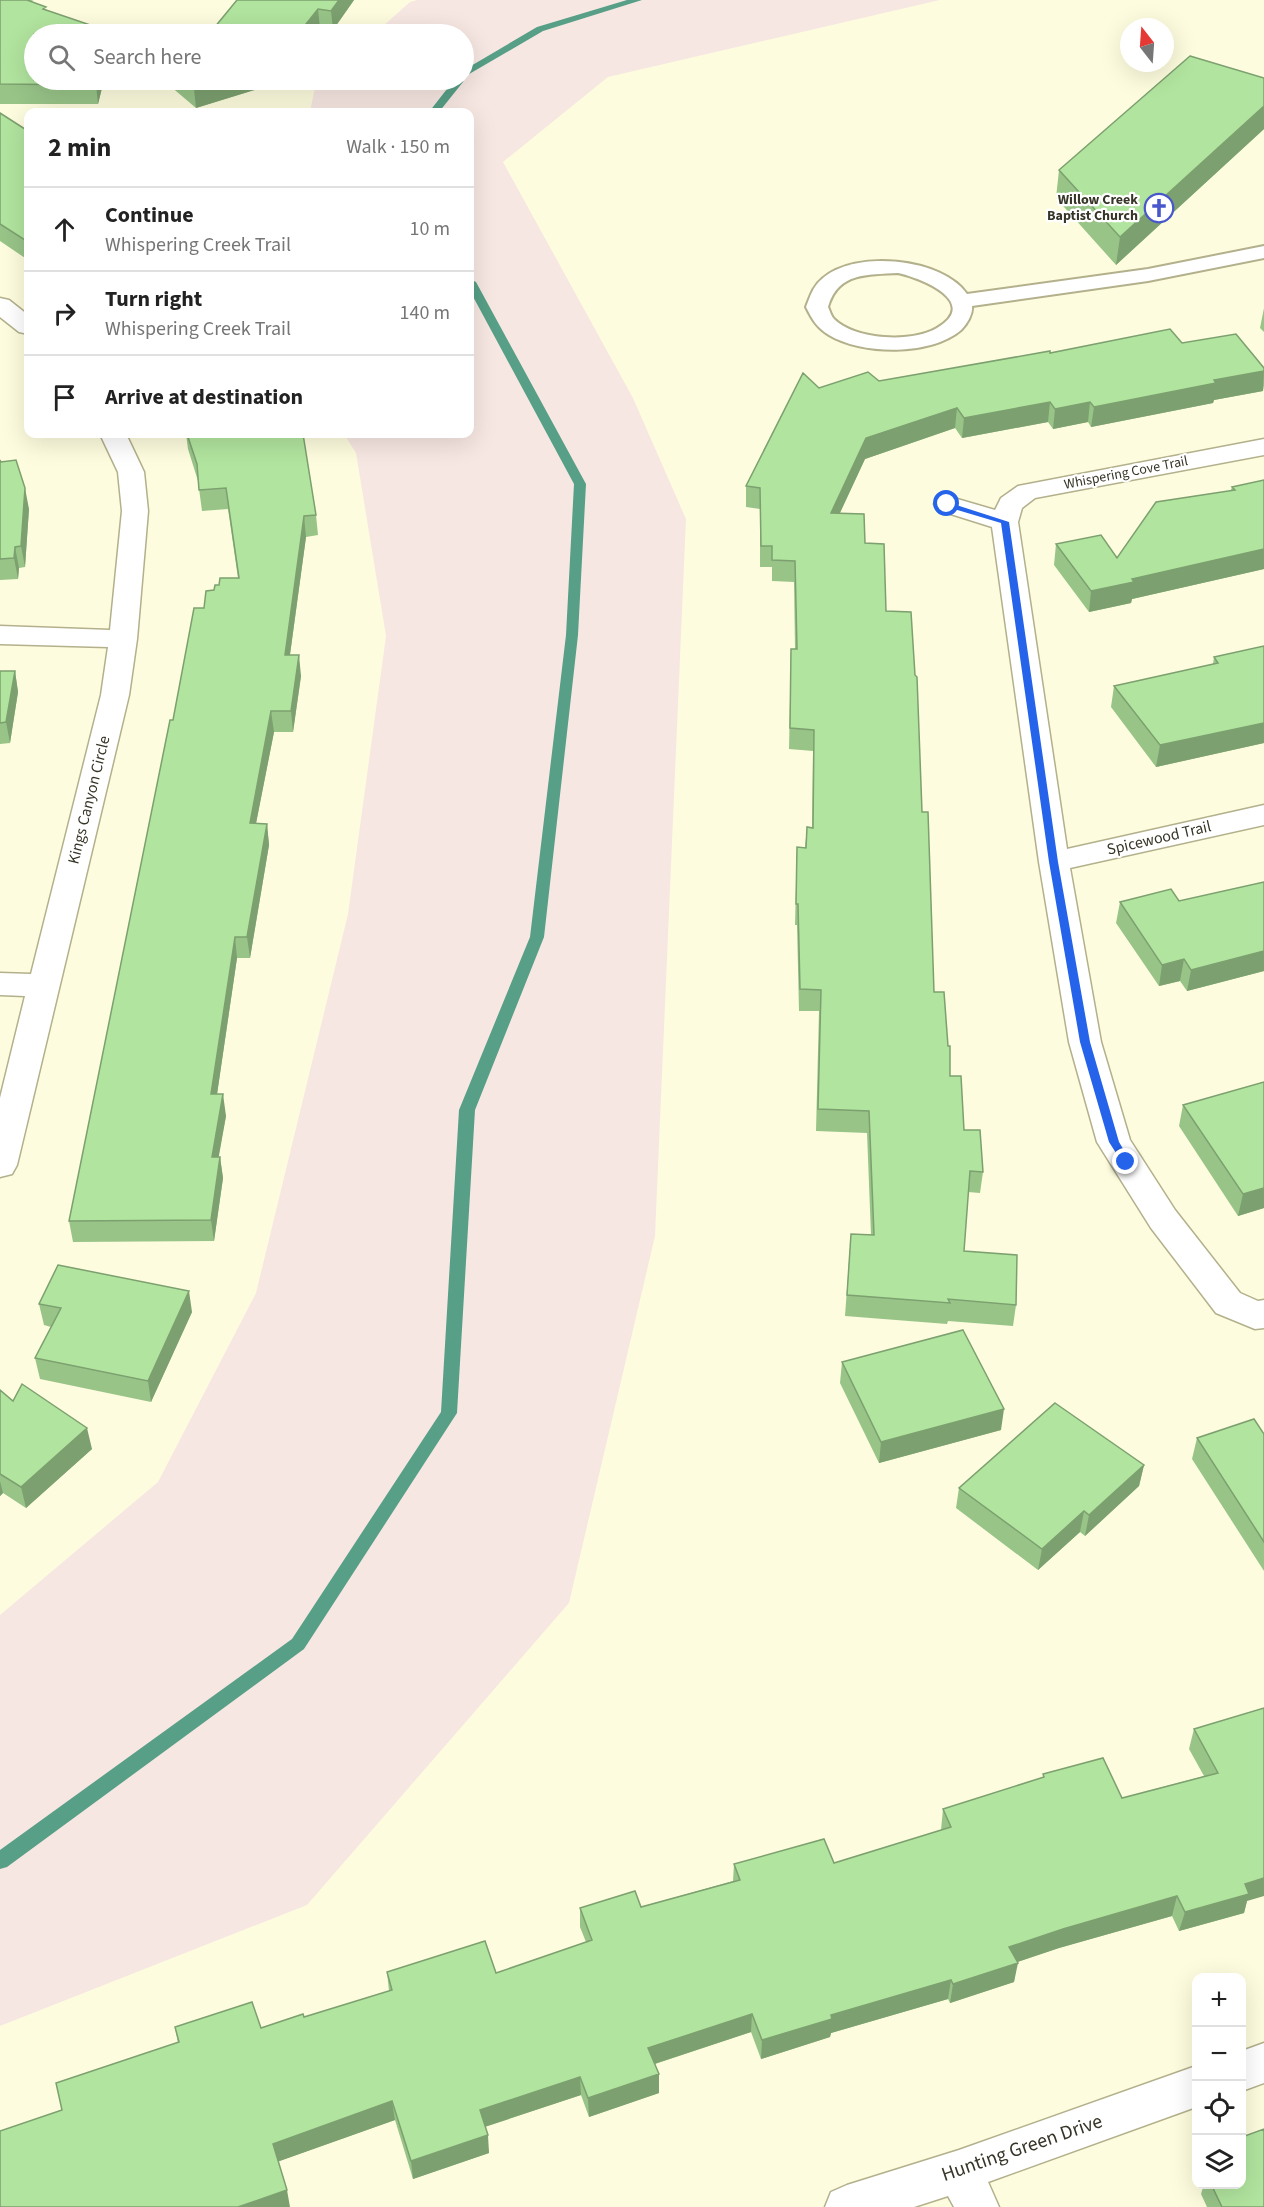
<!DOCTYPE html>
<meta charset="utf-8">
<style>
:root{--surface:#fff;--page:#f2f2f2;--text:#222;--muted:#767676;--line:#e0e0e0}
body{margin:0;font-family:"Source Sans 3",sans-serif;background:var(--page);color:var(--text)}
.controls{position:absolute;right:18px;bottom:18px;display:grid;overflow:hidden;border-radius:12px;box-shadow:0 6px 24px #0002}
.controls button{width:54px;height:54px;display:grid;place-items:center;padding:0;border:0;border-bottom:2px solid var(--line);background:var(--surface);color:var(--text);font:30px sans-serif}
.compass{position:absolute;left:1120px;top:18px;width:54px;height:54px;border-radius:50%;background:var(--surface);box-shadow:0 6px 24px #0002;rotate:343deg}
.stop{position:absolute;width:18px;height:18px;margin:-14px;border:4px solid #2563eb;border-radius:50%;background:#fff}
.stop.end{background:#2563eb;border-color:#fff;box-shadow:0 2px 6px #0008}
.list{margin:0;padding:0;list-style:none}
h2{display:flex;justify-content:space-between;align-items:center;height:78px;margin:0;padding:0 24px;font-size:26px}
h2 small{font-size:20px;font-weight:400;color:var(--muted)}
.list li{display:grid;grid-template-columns:39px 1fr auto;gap:18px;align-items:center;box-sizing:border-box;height:84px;padding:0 24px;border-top:2px solid var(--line)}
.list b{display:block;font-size:22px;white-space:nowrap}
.list p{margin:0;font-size:20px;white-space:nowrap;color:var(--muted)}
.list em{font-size:20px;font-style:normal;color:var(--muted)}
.icon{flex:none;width:33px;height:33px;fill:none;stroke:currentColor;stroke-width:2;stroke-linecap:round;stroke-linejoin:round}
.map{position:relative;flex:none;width:1264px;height:2207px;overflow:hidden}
.search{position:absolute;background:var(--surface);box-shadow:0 6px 24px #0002;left:24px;top:24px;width:450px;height:66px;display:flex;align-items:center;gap:15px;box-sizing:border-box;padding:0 21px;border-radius:33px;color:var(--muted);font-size:22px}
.panel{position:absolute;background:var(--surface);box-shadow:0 6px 24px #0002;left:24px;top:108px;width:450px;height:330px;border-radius:12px}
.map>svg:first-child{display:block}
</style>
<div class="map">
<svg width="1264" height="2207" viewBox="0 0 1264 2207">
<rect width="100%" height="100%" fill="#fefcde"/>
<path fill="#f7e7e2" d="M417,0H940L608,77L503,162L633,398L686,519L655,1236L569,1603L307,1905L0,2026V1615L158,1482L256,1293L348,914L386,636L356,453L344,434H470V112H310L315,87L322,80H464V34H374L410,2Z"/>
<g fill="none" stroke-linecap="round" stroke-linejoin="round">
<path fill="#579f86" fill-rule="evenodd" d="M627,0H642L543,31L464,77V70L537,27Z
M464,79V80L463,82L439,112H429L454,80Z
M470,279L476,282L586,484L578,635L544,937L475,1110L457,1413L304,1649L7,1867L0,1869V1850L292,1639L441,1412L459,1110L530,937L566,635L574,484L470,291Z"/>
<g stroke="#b3b08c" stroke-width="4">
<path id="lane" d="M1264,246V258L1148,281L972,306C973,314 967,324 961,330C931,356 862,355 829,335C817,328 812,319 806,307C810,297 813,286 822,279C854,249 943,258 967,294L1148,269ZM898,273C921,278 981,302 937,328C912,343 855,340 834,319C831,316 830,311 828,307C838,272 867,275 898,273Z"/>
</g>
<g stroke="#b3b08c" stroke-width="3">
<path id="street" d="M0,298L9,300L28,315V334L19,332L0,317Z
M100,434H126L144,472L148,511L137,639L129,695L17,1165L12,1174L0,1177V1098L25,996L0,995V973L31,974L101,695L108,647L0,644V626L110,630L122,511L118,472Z
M1264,439V455L1035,498L1022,508L1018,522L1067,849L1264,805V825L1070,868L1101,1042L1130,1140L1175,1210L1240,1293L1258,1301L1264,1300V1328L1255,1329L1216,1313L1151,1228L1097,1142L1069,1042L1039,862L992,527L938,510L934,504L938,498L947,496L995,510L1001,498L1018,486Z
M1264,2043V2083L1242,2091V2051Z
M1196,2066V2107L988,2182L999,2207H954L948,2196L914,2207H825L831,2192L847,2185L959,2150Z"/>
</g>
<use href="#lane" fill="#fff" fill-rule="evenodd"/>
<use href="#street" fill="#fff" fill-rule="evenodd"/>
</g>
<path fill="#98c488" d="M0,0H34L31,1L47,10L108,31L109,34H34L104,80L98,104H0Z
M237,0H354L333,30L320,28H214Z
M1264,78V129L1116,265L1056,198L1059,170Z
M163,80H267L261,82V88L196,108Z
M0,113L28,131V260L0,241Z
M1264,308V332L1260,328Z
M1182,343L1264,368V385L1263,391L1214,400L1213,403L1091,427L1088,422L1053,429L1048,422L962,438L955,428L865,459L840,513L865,543L886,611L922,812L934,992L950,1076L964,1130L983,1172L980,1193L968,1192L964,1251L1016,1305L1013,1326L948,1321L947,1324L845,1316L851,1234L871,1235L867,1133L816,1131L819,1011H799L797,925H795L797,847L805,848L807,827L812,828L813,751L789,749L791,649H795L794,582L772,581V567H760V509L746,507V486L819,388L879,381L1050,353Z
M186,434H303L316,515L318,535L306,537L290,655L301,676L293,732H274L256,823L267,824L269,845L250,958H237L217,1094L226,1116L218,1157H220L223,1178L214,1241L73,1242L69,1221L173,720L204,608L214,590L219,585L238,578L228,509L202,511L198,481L188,449Z
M0,460L29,509L25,567L19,568L18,579L0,580Z
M1264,480V569L1132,599L1131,603L1089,612L1054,565L1056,544L1117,558L1231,490L1232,487Z
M1264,646V743L1156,767L1111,707L1114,686L1213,664L1214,657Z
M0,671H15L18,692L10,743L0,744Z
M1264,882V971L1187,991L1180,981L1159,986L1116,923L1120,902L1179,901Z
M1183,1105L1264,1208L1238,1216L1179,1126Z
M39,1304L192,1312L151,1402L40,1379L35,1358L51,1327L44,1325Z
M842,1362L1001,1430L879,1463L840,1383Z
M0,1390L13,1401L92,1449L26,1508L3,1493L0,1496Z
M1264,1434V1571L1192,1459L1197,1438Z
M1144,1465L1139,1486L1085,1536L1080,1532L1038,1570L956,1508L959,1488Z
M1264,1708L1247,1901L1244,1913L1179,1931L1172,1916L1059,1948L1017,1962L1014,1982L950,2003L948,1999L831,2033L830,2037L761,2059L751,2032L655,2064L659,2074V2093L589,2117L581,2095L485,2127L489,2153L413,2179L395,2120L279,2161L62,2110L178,2043L175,2027L261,2028L304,2017L389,1991L387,1972L496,1973L586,1942L580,1927V1908L641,1907L733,1881L734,1864L834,1863L941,1830L943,1809L1043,1778V1774L1122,1798L1204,1776L1189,1749L1194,1729Z
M1204,2184H1242L1264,2207H1207L1201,2194Z"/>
<path fill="#7ca06f" d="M339,0H354L333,30L331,11Z
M318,9L320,28L314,34H298Z
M97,80H104L98,104L96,85Z
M225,80H267L261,82V88L196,108L194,89Z
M1264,106V129L1116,265L1120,237Z
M1264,371L1263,391L1214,400L1213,403L1091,427L1094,407L1214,380Z
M1050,402L1048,422L962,438L964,418Z
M1090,402L1088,422L1053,429L1055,409Z
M957,408L955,428L865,459L830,534L831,513L866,438Z
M25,488L29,509L25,567L21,546Z
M304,516L306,537L287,676L285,655Z
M1264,541V569L1132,599L1131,603L1089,612L1091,591Z
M15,547L19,568L18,579L14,558Z
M299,655L301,676L293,732L291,711Z
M15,671L18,692L10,743L6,722Z
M271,711L274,732L252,844L250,823Z
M1264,723V743L1156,767L1160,745Z
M267,824L269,845L250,958L247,937Z
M235,937L237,958L214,1115L211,1094Z
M1264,951V971L1187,991L1191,970Z
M1184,959L1180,981L1159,986L1162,965Z
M223,1094L226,1116L215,1178L212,1157Z
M220,1157L223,1178L214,1241L211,1220Z
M1264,1188V1208L1238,1216L1243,1194Z
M189,1291L192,1312L151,1402L148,1381Z
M1004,1409L1001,1430L879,1463L881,1442Z
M87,1428L92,1449L26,1508L21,1487Z
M1144,1465L1139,1486L1085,1536L1089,1515Z
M0,1481L3,1493L0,1496Z
M1084,1511L1080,1532L1038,1570L1042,1549Z
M1264,1878V1896L1247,1901L1244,1913L1179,1931L1185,1912L1245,1884Z
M1177,1896L1172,1916L1059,1948L1006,1966L1009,1947L1063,1929Z
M1018,1963L1014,1982L950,2003L953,1984Z
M951,1980L948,1999L831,2033L830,2037L761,2059L762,2040L831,2015Z
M752,2014L751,2032L648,2066V2048Z
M659,2074V2093L589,2117L588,2098Z
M580,2077L581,2095L481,2128L480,2110Z
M392,2101L395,2120L277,2162L273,2144Z
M488,2135L489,2153L413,2179L411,2161Z
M287,2190L290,2207H238Z"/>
<path fill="#b1e49e" stroke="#7ca06f" stroke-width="1.5" d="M0,0H27L46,7L43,9L108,31V34H34V80H97L96,85L0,84Z
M237,0H339L331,11L318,9L298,34H192L214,28Z
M1190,56L1264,78V106L1120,237L1059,170Z
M183,80H225L194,89Z
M0,113L28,131V242L0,224Z
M1170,329L1182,343L1236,334L1264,368V371L1214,380L1216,383L1094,407L1090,402L1055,409L1050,402L964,418L957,408L866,438L831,513L864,514L865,543L884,544L886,611L911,612L915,675L917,677L922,812H928L934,992H944L948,1046H950V1076H961L964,1130H980L983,1172L970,1171L964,1251L1017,1255L1016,1305L948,1299L950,1303L847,1295L851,1234L874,1235L869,1111L818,1109L821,990L800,989L798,904H796L797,847L806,848L807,827L813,828L814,730L790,728L791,649H797L795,561L772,560V546H761L760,488L746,486L803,373L819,388L868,372L879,381L1050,351V353Z
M187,434H303L316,515L304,516L285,655H299L291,711H271L250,823L267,824L247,937H235L211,1094H223L212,1157H220L211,1220L69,1221L170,720H173L194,608H204L206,591L214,590L215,585H219L220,578H239L226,488L199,490L197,464Z
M0,460L1,462L16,460L25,488L21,546L15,547L14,558L0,559Z
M1264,480V549L1132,579L1134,582L1091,591L1056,544L1101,535L1117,558L1156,502L1235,490L1232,487Z
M1264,646V723L1160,745L1114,686L1218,663L1214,657Z
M0,671H15L6,722L0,723Z
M1264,882V951L1191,970L1184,959L1162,965L1120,902L1171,889L1179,901Z
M1264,1082V1188L1243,1194L1183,1105Z
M58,1265L189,1291L148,1381L35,1358L61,1308L39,1304Z
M963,1330L1004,1409L881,1442L842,1362Z
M22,1384L87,1428L21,1487L0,1474V1390L13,1401Z
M1055,1403L1144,1465L1089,1515L1084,1511L1042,1549L959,1488Z
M1254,1419L1264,1434V1542L1197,1438Z
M1264,1708V1878L1245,1884L1249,1894L1185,1912L1177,1896L1063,1929L1009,1947L1018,1963L953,1984L951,1980L831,2015L832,2019L762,2040L752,2014L648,2048L659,2074L588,2098L580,2077L480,2110L488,2135L411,2161L392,2101L273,2144L287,2190L238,2207H0V2131L62,2110L56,2083L179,2042L175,2027L252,2002L261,2028L303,2014L304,2017L392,1990L387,1972L485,1941L496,1973L592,1940L580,1908L635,1891L641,1907L740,1880L734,1864L824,1839L834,1863L951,1827L943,1809L1044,1777L1043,1774L1103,1758L1122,1798L1218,1773L1194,1729Z
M1264,2129V2207H1222L1211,2184H1242V2137Z"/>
<path fill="#2563eb" d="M947,502L1009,522L1058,862L1090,1042L1119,1142L1131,1162L1126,1165L1123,1164L1109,1142L1080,1042L1049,862L1001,523L944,506L943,504Z"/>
<defs>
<g id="church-ring" transform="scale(1.5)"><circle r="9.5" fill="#fff" stroke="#4957cc" stroke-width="1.5"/><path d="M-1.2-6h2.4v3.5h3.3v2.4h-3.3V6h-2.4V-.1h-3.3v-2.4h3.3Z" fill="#4957cc"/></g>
</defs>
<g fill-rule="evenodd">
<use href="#church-ring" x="1159" y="208"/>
</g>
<g text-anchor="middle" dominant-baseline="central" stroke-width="4.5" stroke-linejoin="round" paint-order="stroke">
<g font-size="14" font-weight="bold" fill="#373527" stroke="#fff" text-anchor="end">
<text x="1138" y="200">Willow Creek<tspan x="1138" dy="16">Baptist Church</tspan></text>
</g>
<g font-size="14" fill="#373527" stroke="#fff">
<text transform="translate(1126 473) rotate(-11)">Whispering Cove Trail</text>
</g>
<g font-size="16" fill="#373527" stroke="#fff">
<text transform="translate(89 800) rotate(-76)">Kings Canyon Circle</text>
<text transform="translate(1159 838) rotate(-13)">Spicewood Trail</text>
</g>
<g font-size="20" fill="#373527" stroke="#fff">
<text transform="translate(1022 2148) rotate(-19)">Hunting Green Drive</text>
</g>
</g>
</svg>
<div class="controls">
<button>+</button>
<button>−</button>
<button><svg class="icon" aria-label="locate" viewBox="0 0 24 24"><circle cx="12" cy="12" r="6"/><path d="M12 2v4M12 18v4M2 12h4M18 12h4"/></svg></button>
<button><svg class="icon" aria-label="layers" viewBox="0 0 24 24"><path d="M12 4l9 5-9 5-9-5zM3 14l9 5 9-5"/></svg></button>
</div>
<svg class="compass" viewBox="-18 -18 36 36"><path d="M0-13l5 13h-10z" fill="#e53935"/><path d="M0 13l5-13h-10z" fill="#767676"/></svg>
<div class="stop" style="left:947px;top:504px"></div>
<div class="stop end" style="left:1126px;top:1162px"></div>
<div class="search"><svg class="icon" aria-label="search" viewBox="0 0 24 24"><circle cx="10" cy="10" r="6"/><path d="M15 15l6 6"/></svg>Search here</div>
<section class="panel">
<h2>2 min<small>Walk · 150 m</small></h2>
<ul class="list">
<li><svg class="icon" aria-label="ahead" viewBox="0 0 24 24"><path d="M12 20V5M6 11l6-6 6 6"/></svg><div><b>Continue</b><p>Whispering Creek Trail</p></div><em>10 m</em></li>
<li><svg class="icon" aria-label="right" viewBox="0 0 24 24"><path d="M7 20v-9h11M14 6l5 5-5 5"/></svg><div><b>Turn right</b><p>Whispering Creek Trail</p></div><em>140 m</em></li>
<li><svg class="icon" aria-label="arrive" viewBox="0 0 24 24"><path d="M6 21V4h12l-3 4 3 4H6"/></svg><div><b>Arrive at destination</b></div></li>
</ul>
</section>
</div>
